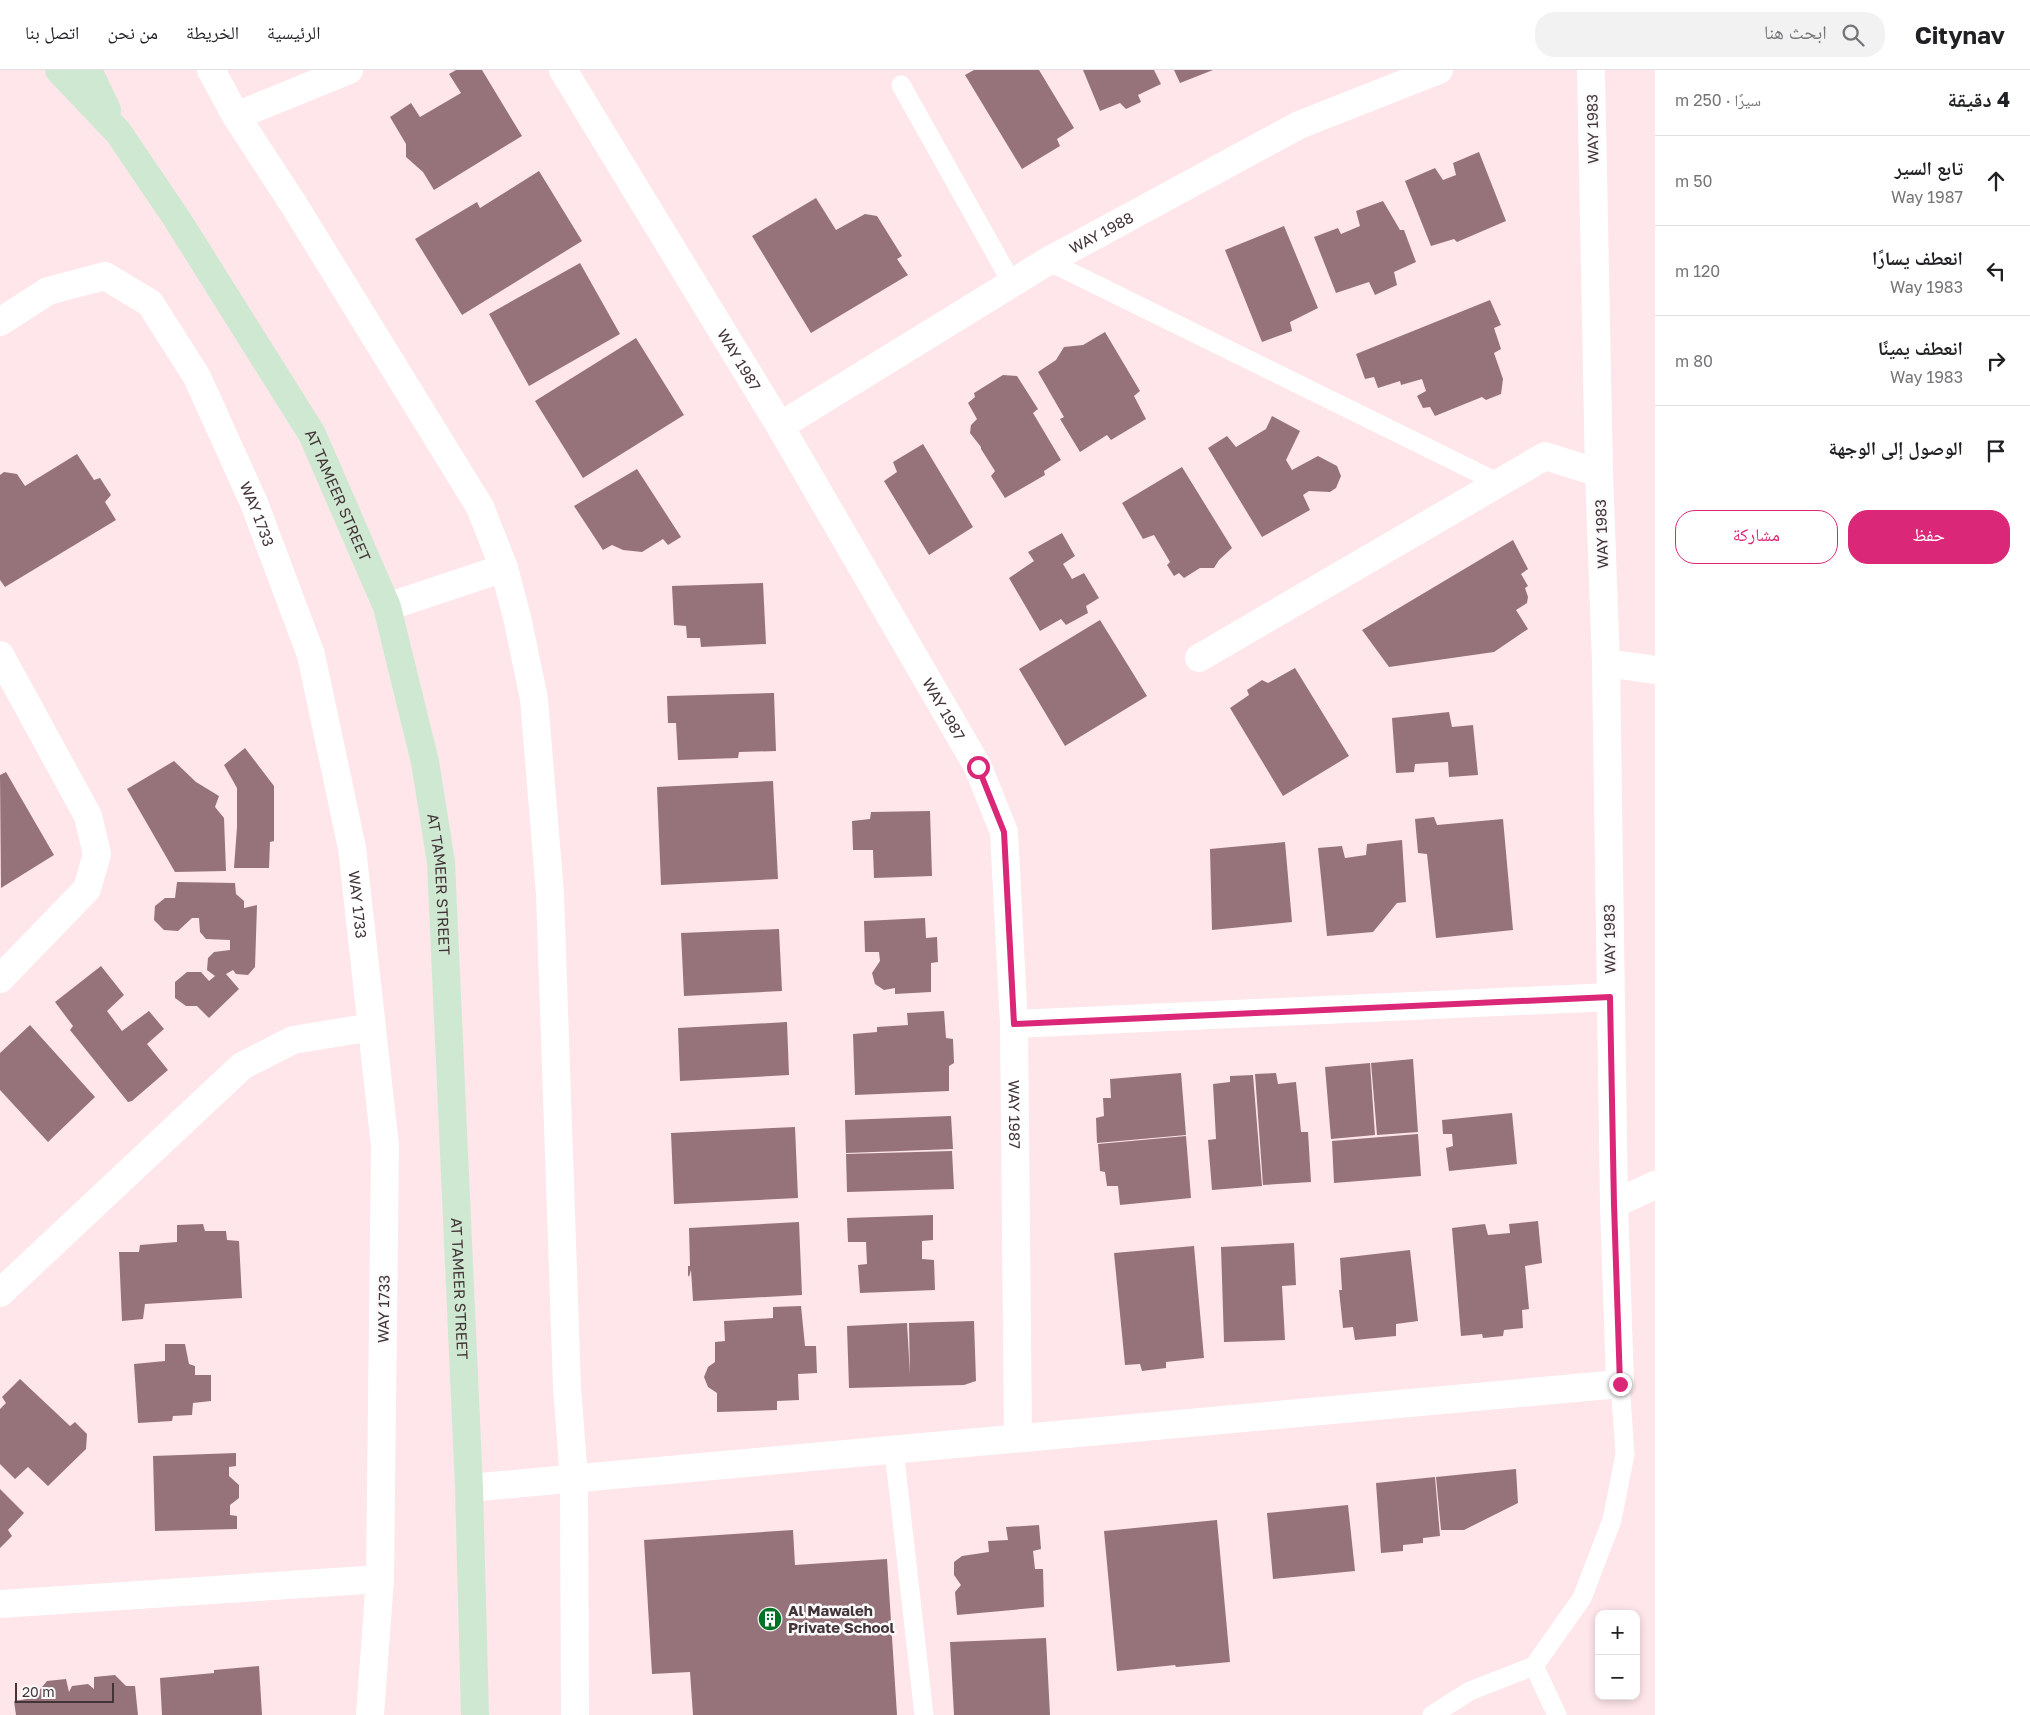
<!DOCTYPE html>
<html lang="ar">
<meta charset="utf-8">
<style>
:root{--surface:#fff;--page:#f2f2f2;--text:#202124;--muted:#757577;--line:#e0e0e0;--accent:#db2777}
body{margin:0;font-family:"Golos Text","Noto Naskh Arabic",sans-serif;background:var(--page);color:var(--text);direction:rtl}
.controls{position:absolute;right:15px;bottom:15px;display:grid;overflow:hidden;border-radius:10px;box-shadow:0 2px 8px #0003}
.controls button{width:45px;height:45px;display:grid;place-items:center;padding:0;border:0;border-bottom:1px solid var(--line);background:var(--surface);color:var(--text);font:25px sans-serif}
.scale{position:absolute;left:15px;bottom:12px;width:99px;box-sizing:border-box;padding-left:5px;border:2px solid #433437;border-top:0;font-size:14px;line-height:18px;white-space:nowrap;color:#433437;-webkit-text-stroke:4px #fafafa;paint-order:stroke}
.stop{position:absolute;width:15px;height:15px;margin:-11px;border:4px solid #db2777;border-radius:50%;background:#fff}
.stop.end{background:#db2777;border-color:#fff;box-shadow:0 1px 5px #0008}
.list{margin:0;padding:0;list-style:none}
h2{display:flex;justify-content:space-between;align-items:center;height:65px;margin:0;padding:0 20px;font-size:21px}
h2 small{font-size:16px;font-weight:400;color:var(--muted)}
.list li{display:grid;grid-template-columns:32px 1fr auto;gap:15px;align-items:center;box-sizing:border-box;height:90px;padding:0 20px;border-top:1px solid var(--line)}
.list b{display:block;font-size:19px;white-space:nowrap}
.list p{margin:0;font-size:16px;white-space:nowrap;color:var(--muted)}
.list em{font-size:16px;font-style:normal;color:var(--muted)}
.actions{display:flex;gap:10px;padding:15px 20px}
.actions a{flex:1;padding:11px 0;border:1px solid var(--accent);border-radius:20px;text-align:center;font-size:18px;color:var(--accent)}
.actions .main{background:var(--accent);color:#fff}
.icon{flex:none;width:28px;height:28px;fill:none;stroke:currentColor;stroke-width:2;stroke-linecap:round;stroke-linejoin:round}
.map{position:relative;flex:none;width:1655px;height:1645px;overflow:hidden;direction:ltr}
header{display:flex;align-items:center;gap:30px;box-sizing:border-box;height:70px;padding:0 25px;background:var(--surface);border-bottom:1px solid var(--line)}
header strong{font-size:24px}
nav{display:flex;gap:28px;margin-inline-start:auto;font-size:18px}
.search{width:350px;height:45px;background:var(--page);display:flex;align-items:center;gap:12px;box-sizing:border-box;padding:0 18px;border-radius:20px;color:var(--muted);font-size:19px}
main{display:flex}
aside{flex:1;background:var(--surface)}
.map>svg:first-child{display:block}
</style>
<header>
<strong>Citynav</strong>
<div class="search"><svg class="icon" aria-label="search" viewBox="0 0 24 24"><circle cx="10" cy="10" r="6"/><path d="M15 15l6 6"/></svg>ابحث هنا</div>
<nav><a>الرئيسية</a><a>الخريطة</a><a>من نحن</a><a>اتصل بنا</a></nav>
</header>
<main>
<aside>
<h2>4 دقيقة<small>سيرًا · 250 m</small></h2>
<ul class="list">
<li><svg class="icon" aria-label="ahead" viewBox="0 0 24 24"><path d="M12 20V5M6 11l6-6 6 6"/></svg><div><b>تابع السير</b><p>Way 1987</p></div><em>50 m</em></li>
<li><svg class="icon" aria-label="left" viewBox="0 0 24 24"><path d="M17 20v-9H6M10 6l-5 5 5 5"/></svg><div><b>انعطف يسارًا</b><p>Way 1983</p></div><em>120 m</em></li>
<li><svg class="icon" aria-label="right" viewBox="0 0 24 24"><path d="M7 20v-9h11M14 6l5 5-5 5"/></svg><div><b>انعطف يمينًا</b><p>Way 1983</p></div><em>80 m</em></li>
<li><svg class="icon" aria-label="arrive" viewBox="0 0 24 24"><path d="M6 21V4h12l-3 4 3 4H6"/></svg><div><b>الوصول إلى الوجهة</b></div></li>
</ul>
<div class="actions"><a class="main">حفظ</a><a>مشاركة</a></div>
</aside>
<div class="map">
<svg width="1655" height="1645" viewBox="0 0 1655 1645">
<rect width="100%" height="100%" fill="#fee6eb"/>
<path fill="#96737a" d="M456,0H482L522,66L434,120L423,102L406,87V74L390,47L411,33L420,47L461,23L449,4Z
M974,0H1039L1074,58L1057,69L1060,76L1022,99L965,5Z
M1083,0H1154L1161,14L1138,25L1141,32L1126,39L1120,33L1100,41Z
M1174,0H1213L1180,13Z
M1479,82L1506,151L1457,172L1454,169L1431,176L1405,111L1435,98L1443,110L1456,105L1453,93Z
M539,101L582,171L462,245L415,169L477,132L480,138Z
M816,128L836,160L865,144L877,146L902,186L897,189L908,205L811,263L752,166Z
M1383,131L1400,160H1404L1416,192L1394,202L1397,215L1375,225L1369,212L1336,223L1314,167L1338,158L1341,164L1360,156L1356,141Z
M1284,156L1318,238L1290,252L1292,261L1262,272L1225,180Z
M580,193L620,264L529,316L489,244Z
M1490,230L1501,255L1494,258L1501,279L1494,283L1503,309L1501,324L1486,330L1482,327L1435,346L1430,337L1423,338L1417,326L1426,321L1422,309L1401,315L1400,311L1378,318L1374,307L1365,309L1356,284Z
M1105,262L1140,321L1134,326L1146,349L1111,370L1107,365L1080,382L1060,349L1064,347L1038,302L1056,290L1064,277L1083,275Z
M636,268L684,345L583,408L535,331Z
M1003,305L1017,306L1038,339L1033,343L1061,390L1044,401L1045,405L1005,428L991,406L995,401L981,379V377L970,363L971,355L977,349L968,333L975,327L974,323Z
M1272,346L1300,361L1286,390L1292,400L1318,386L1337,396L1341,406L1336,418L1330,422L1309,421L1303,425L1310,440L1262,467L1208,378L1227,366L1236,377L1266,359Z
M923,374L973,457L929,485L884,411L897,402L893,392Z
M77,384L94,410L100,408L111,425L105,432L116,450L5,517L0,510V405L4,402L17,404L25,416Z
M1182,397L1232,478L1219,490L1214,498H1200L1184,508L1179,503L1174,506L1167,495L1170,492L1154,465L1143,469L1122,433Z
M637,399L681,467L668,475L663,469L642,482L623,480L612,475L603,480L574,436Z
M1062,463L1075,486L1063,494L1072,509L1084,503L1099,528L1086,536L1088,543L1066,555L1061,549L1040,561L1009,508L1034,491L1028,482Z
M1513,470L1528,499L1521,504L1528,516L1525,518L1528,527L1527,533L1516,540L1528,559L1494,582L1389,597L1362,560Z
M763,513L766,574L701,577L700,568H687L686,556L674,555L672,516Z
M1100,550L1147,626L1065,676L1019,599Z
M1295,598L1349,686L1283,726L1230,638L1249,625L1247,620L1262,610L1268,613Z
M774,623L776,681L739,682L738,688L678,690L676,653H668L667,626Z
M1449,642L1452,657L1473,655L1478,705L1449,707L1448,692L1415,694L1414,702L1396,703L1392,648Z
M245,678L274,716V771L270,772L269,798H234L237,757V718L224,695Z
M174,691L196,712L219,726L215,737L224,748L226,801L175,802L127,719Z
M6,702L54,785L1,818L0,705Z
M773,711L778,809L661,815L657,717Z
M930,741L932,806L874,808L873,780H853L852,751L870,749L871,742Z
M1434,747L1437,755L1503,749L1513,860L1436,868L1427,784L1418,783L1415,749Z
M1402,770L1406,832L1397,833L1373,862L1327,866L1318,778L1342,776L1345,788L1366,785L1367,774Z
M1285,772L1292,852L1212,860L1210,779Z
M177,812L235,813L236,824L244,831V838L257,835L255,897L248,905L236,904L233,900L226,904L239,919L209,948L197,936H186L175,928V912L187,902H201L209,911L215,906L207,900L208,888L214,882L230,880V870L206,869L200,862L199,848H192L178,861L164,860L154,850L155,836L165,828H175Z
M925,848L926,868L937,867L938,892L931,893V922L895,924V918L884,920L875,914L872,903L880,891L879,882H865L864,851Z
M779,859L782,921L684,926L681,863Z
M101,896L124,925L107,941L122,961L149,941L164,959L147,974L168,1000L132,1031L128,1032L70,960L73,956L55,932Z
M944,941L946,968L953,969L954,993L949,996V1021L855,1025L853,964L877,962V957L908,955L907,943Z
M787,952L789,1005L680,1011L678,958Z
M30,955L95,1027L48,1072L0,1020V983Z
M1413,989L1418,1062L1377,1065L1371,993Z
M1370,993L1375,1065L1331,1069L1325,997Z
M1181,1003L1186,1065L1097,1073L1096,1048L1104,1046L1103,1028H1111L1110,1009Z
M1276,1003L1278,1014L1296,1012L1301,1062H1308L1311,1112L1263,1115L1255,1004Z
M1253,1005L1262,1116L1212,1120L1208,1070L1216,1069L1213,1014L1230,1012V1006Z
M1512,1043L1517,1094L1449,1101L1446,1078L1453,1076L1452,1064H1443L1442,1050Z
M951,1046L953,1079L846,1083L845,1050Z
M795,1057L798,1128L674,1134L671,1063Z
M1418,1064L1421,1106L1334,1113L1332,1071Z
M1186,1066L1191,1128L1120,1135L1118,1116H1107L1105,1102L1100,1101L1098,1074Z
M952,1081L954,1119L847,1122L846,1084Z
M933,1145V1170L922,1171V1189L934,1190L935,1220L860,1223L858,1195L867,1194L866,1172H848L847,1148Z
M1538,1151L1542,1193L1525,1196L1529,1239L1522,1240L1523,1258L1504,1260L1503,1266L1483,1268L1482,1264L1461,1266L1452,1158L1485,1154L1488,1165L1510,1163L1509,1154Z
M799,1152L802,1225L693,1231L691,1200L689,1207L688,1205V1196H690L689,1158Z
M203,1154L205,1161H226L227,1170L239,1171L242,1228L145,1234L143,1249L122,1251L119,1182H139L140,1175L177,1172V1155Z
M1294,1173L1296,1215L1282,1216L1285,1270L1224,1272L1221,1177Z
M1194,1176L1204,1288L1166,1292V1298L1142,1301L1140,1294L1125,1295L1114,1183Z
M1410,1180L1418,1251L1396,1254V1266L1355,1270L1353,1257L1343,1258L1339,1220H1342L1340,1188Z
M801,1236L805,1276H816L817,1303L798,1304L799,1330L777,1331V1340L717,1342V1323L708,1317L704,1307L708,1297L715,1292V1272L725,1271L724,1251L773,1248V1237Z
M974,1251L976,1311L964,1315L849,1318L847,1256L907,1253L910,1305L909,1253Z
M165,1274H185L189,1294L195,1296V1305H211V1331L193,1333L192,1345L173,1346L172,1351L138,1353L134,1294L165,1291Z
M20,1309L70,1356L75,1352L87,1364L86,1379L48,1416L28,1397L15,1409L0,1394V1339L6,1333L2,1327Z
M236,1383V1396L229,1397V1406L239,1415V1428L230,1435V1445L237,1446V1459L155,1461L153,1386Z
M1516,1399L1518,1433L1464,1460H1441L1436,1407Z
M1435,1407L1440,1466L1423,1468V1473L1403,1475V1481L1381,1483L1376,1413Z
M0,1419L24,1443L8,1460L12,1466L0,1478Z
M1348,1435L1355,1501L1273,1509L1267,1443Z
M1217,1450L1230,1592L1176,1597L1175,1595L1117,1601L1104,1461Z
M1039,1455L1041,1479L1033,1481L1035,1499H1043L1044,1537L957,1545L955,1522L961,1515L954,1505V1492L962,1486L989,1482L988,1471L1008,1470L1006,1457Z
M793,1460L795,1495L887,1489L897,1645H693L690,1602L652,1604L644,1470Z
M1046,1568L1050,1645H954L950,1572Z
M259,1596L262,1645H162L160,1608L214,1603V1600Z
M115,1605L126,1616H135L138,1645H16L14,1631L33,1628L47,1611L66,1609L69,1622L72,1616L88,1614L94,1619V1607Z"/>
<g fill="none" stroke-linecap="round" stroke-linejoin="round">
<path stroke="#fff" stroke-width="19" d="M901,15L1012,213
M1048,191L1499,413
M894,1380L924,1645
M1534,1596L1557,1645
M1432,1645L1470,1621L1534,1596L1582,1528L1612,1450L1625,1384L1620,1314"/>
<g stroke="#fff" stroke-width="28">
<path d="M211,0L236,46L294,135L480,437L504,498L517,547L534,629L550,824L567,1317L574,1409L575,1645"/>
<path id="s1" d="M563,0L780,356L978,697L1004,762L1014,954L1018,1368"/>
<path d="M236,46L349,0"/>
<path id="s2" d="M0,252L48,221L105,206L150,233L197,307L254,433L311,585L352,778L385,1076L380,1509L370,1645"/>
<path id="s3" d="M780,356L1048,191L1299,55L1439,0"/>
<path d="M387,537L504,498"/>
<path d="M0,585L88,746L97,784L87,819L0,909"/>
<path d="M1199,588L1545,386L1599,403"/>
<path d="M1606,593L1655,600"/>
<path d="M1014,954L1610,927"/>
<path d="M1614,1134L1655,1115"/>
<path d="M0,1223L242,996L293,970L372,957"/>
<path d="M469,1418L1620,1314L1614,1134L1606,593L1599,403L1591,0"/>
<path d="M0,1534L380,1509"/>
</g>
<g stroke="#cfe8d2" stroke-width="28">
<path id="s4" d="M59,0L118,62L177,149L312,364L387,537L425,692L441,792L469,1418L475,1645"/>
<path d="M88,0L107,40"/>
</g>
</g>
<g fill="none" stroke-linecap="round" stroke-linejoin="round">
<path stroke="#db2777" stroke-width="6" d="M978,697L1004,762L1014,954L1610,927L1614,1134L1620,1314"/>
</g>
<defs>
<g id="building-disc" transform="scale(1.25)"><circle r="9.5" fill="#007225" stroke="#fafafa"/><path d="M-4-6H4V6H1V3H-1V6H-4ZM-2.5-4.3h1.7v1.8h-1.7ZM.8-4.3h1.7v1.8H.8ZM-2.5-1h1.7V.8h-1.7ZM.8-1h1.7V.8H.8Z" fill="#fff"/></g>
</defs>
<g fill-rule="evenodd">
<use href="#building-disc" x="770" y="1549"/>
</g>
<g text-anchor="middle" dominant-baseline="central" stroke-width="5" stroke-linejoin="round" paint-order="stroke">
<g font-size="15" fill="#433437" stroke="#fafafa">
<text transform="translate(1592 59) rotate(-91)">WAY 1983</text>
<text stroke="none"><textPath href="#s3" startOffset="375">WAY 1988</textPath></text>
<text stroke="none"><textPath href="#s1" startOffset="339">WAY 1987</textPath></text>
<text stroke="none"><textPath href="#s4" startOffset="511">AT TAMEER STREET</textPath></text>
<text stroke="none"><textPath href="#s2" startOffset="406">WAY 1733</textPath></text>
<text transform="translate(1601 464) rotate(-92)">WAY 1983</text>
<text stroke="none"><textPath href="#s1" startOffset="744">WAY 1987</textPath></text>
<text stroke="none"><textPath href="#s4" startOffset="916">AT TAMEER STREET</textPath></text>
<text stroke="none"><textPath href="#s2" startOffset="811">WAY 1733</textPath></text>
<text transform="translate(1609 869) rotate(-91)">WAY 1983</text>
<text stroke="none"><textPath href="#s1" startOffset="1164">WAY 1987</textPath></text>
<text stroke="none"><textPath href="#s4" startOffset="1321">AT TAMEER STREET</textPath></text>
<text transform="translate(383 1239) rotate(-89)">WAY 1733</text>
</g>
<g font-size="15" font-weight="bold" fill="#433437" stroke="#fafafa" text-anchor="start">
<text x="788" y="1540">Al Mawaleh<tspan x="788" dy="17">Private School</tspan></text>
</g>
</g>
</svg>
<div class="controls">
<button>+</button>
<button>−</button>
</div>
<div class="scale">20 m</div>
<div class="stop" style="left:978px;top:697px"></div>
<div class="stop end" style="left:1620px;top:1314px"></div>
</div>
</main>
